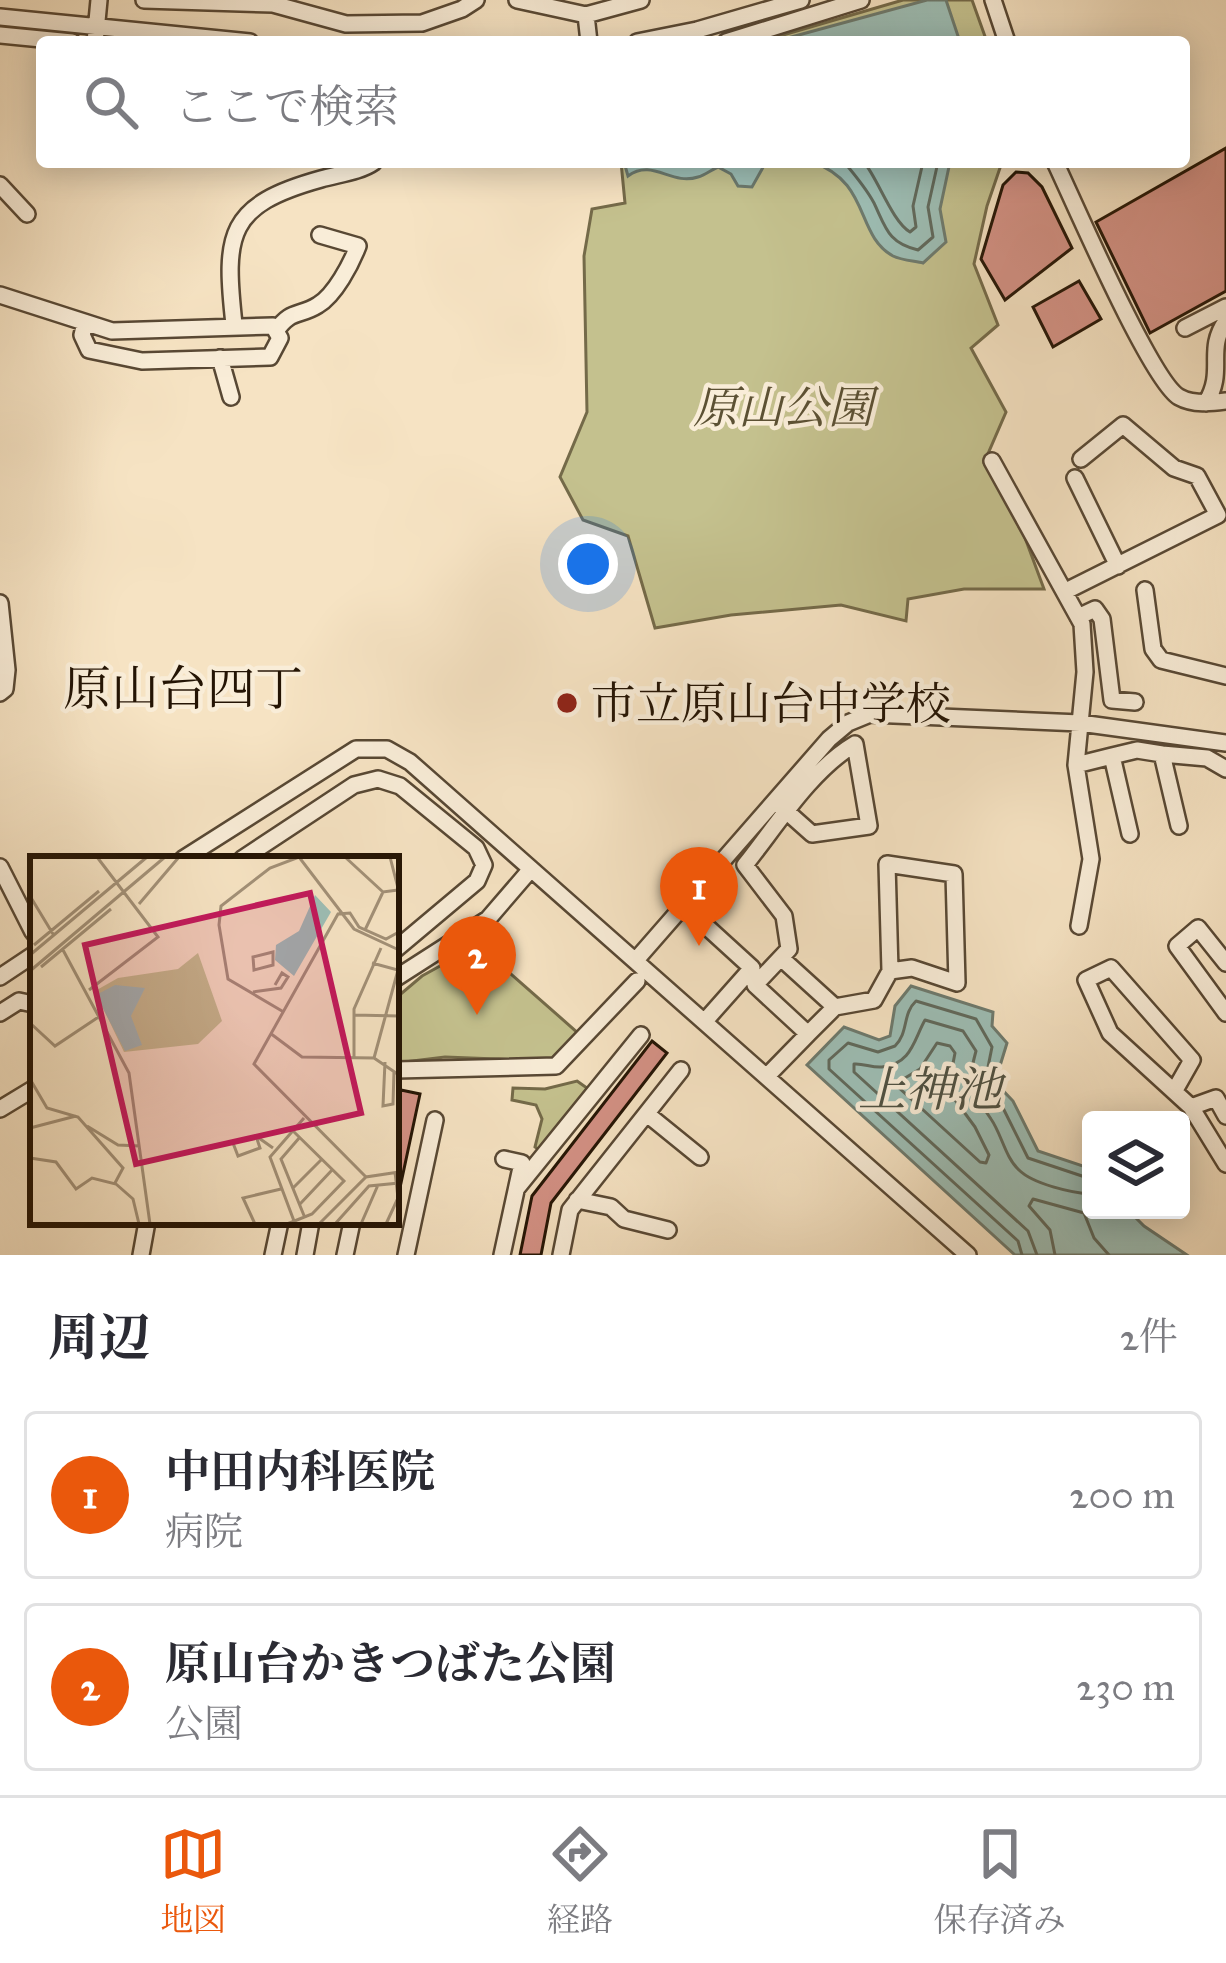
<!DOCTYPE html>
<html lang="ja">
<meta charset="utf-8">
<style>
:root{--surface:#fff;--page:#f2f2f3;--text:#2b2b33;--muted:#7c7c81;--line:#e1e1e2;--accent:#ea580c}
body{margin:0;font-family:"IM FELL Great Primer","Noto Serif JP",serif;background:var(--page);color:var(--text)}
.controls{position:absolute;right:36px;bottom:36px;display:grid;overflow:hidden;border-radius:12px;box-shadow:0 6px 30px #0003}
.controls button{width:108px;height:108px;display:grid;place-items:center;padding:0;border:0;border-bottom:3px solid var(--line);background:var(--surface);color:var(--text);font:60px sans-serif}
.you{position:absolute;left:588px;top:564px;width:42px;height:42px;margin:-30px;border:9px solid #fff;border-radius:50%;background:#1a73e8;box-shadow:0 0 0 18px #1a73e833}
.badge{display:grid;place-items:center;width:78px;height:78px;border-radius:50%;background:var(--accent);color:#fff;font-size:39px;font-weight:700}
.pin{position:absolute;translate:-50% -99px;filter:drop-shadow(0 3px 6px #0008)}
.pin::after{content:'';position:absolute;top:63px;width:42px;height:36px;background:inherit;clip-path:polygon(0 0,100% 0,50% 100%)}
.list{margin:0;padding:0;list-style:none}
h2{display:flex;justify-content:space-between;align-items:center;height:156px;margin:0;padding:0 48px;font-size:51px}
h2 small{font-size:39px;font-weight:400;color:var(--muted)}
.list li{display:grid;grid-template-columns:78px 1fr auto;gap:36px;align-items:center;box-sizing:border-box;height:168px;margin:0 24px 24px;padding:0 24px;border:3px solid var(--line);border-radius:12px}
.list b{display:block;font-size:45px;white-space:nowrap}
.list p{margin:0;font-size:39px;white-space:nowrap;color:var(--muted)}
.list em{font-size:39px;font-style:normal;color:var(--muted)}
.icon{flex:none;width:66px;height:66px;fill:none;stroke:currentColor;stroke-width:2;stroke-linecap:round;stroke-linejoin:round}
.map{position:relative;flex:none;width:1226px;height:1255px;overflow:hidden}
.search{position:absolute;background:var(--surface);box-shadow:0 6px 30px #0003;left:36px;right:36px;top:36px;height:132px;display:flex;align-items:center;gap:30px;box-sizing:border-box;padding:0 42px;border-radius:12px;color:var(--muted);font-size:45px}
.sheet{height:540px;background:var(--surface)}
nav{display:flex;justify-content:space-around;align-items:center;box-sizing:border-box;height:168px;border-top:3px solid var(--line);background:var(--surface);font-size:33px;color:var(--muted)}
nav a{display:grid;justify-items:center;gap:6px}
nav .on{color:var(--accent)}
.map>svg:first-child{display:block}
</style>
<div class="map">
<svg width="1226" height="1255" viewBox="0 0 1226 1255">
<rect width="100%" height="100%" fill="#f6e3c3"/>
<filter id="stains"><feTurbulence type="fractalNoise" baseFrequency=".00167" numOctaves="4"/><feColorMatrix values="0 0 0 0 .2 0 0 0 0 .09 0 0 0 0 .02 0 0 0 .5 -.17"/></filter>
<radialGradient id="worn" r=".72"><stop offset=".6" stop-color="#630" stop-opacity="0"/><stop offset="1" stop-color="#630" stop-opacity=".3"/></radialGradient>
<path fill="#c4c18e" stroke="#746a49" stroke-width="3" d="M903,0H972L987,42H759Z
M621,162H1002L987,206L974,264L998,325L971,348L1006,412L984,463L1018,519L1044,589H964L908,599L906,621L841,605L731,615L655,628L628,536L583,520L560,477L587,412L584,256L592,209L625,203Z
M478,945L578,1033L551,1061L445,1057L396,1063V998L422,976Z
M577,1081L594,1093L544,1154L535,1147L542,1119L536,1105L512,1100L513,1088L545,1089Z"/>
<path fill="#9dbeb5" stroke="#6d7a6e" stroke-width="3" d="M927,0H946L960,42H773Z
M624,162H766L752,187L738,186L731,174L718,167C711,170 705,175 698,177C671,186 653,158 628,176Z
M812,162H950L940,209L946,242L923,263C914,261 901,260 893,256C855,235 871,182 812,162Z
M911,986L993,1012L992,1026L1007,1043L995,1082L1013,1101L1038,1151L1089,1168L1091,1210H1128L1144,1226L1187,1255H1015L807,1065L844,1027L879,1040L890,1036L895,1006Z"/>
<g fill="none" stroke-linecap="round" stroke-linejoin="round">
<path stroke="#60695c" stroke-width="3" d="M844,162C855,175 866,188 874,203C886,228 888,243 918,250L933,237L928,207L938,162
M864,162C879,181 892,221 910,232L916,227L913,206L923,162
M937,1043L950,1046L955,1053L950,1079L953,1097L975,1127L989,1155L986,1163L980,1162L898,1087L900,1081L920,1069Z
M1022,1255L1018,1241L829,1069V1060L848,1043L878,1052L895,1046C909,1032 902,1014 916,1001L976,1019L992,1047L984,1087L1003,1108L1028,1158L1091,1179
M1037,1255L1028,1231L854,1072V1064C863,1063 872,1068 882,1067C912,1064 914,1039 925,1020L963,1031L976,1051C964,1097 968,1083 991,1119C1002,1135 1005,1157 1019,1170C1033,1184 1072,1193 1091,1194
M1055,1255L1050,1230L1029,1206L1033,1199L1084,1213L1094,1238L1109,1255"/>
</g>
<path fill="#d49185" stroke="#241404" stroke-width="3" d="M1226,148V291L1150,333L1096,222Z
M1016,172L1028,173L1042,187L1072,248L1005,300L981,259L1003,185Z
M1079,281L1101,319L1053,347L1033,307Z
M652,1041L667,1053L551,1203L541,1255H520L532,1196Z
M401,1090L420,1094L401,1183L396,1182V1112Z"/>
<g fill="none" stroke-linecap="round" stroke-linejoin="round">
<g stroke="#584834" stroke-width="20">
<path id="minor" d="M144,0L273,4L346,24L422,23L462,9L476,0
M517,0L586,15
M993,0L1007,42
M0,17L250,42
M0,35L72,42
M95,42L99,0
M589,42L586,15L641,0
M637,42L697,30L801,0
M726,42L861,0
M1055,162C1074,202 1151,381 1179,397C1193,405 1212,403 1226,401
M0,185L27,214
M0,295L112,331L273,326L280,338L270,357L142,361L89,350L82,335L85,323
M234,324C224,234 227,205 321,179C338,174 360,172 374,162
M1185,328L1226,307
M276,331C291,309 299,317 318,305C335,295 351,264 358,246L320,235
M220,358L231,397
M1206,403C1226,370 1205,351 1226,321
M992,461L1082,624L1085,672L1076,765L1091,859L1079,926
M1075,478L1118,566
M1145,590L1153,649L1161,660L1226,676
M1066,591L1218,515L1197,476L1174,468L1123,425L1081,459
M0,603L7,670L5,689L0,693
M1078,617L1095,609L1102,619L1112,700L1135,702
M1162,754L1207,758L1226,769
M1112,756L1137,750L1162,754L1179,826
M1076,765L1112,756L1130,834
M776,802L812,834L869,826L855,744C811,770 777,825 745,865L784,916L789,949L755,985L808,1034L835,1007L781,958
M183,859L356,749H387L410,762L968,1255
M242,859L354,785L378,779L400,786L476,848L484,865L477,881L396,949
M887,864L954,874L957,983L912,968L890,971Z
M0,867L33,932
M684,906L752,968L705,1021
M636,960L829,739L848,723L870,714L1080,723L1226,743
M1226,963L1198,928L1177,946L1226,1013
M0,977L33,955
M396,978L488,919L531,869
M835,1007L874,1000L890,971
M0,1013L19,1001L33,1004
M396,1070L556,1066L637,981
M767,1076L808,1034
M1175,1090L1192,1060L1111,968L1086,980L1110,1033L1191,1107L1226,1164
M1191,1107L1216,1098L1226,1116
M0,1109L33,1089
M647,1114L700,1157
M517,1188L641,1035
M577,1200L611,1207L624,1219L668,1230
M141,1255L147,1222
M273,1255L280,1222
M305,1255L311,1222
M345,1255L352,1222
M406,1255L435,1120
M502,1255L522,1163L504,1159
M561,1255L570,1210L681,1070"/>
</g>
<use href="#minor" stroke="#f9edd8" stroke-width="15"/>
</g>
<circle fill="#8f2418" stroke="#f9edd8" stroke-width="4.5" cx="567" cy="703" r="12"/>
<g text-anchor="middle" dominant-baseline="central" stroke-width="9" stroke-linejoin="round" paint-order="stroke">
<g font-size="45" font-style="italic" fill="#5c5134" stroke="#f9edd8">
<text x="783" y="407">原山公園</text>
</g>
<g font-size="45" fill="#241404" stroke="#f9edd8" text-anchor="start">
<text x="591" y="703">市立原山台中学校</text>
</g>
<g font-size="48" fill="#241404" stroke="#f9edd8">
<text x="183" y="688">原山台四丁</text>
</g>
<g font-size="48" font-style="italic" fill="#4e5042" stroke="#f9edd8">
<text x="930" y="1089">上神池</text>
</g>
</g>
<g transform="translate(30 856)">
<rect width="369" height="369" fill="#f6e3c3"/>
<path d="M168,97L192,165L168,188L94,196L65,135L88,122L148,113Z" fill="#c4c18e"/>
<path d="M285,39L301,56L264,120L245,104L246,89L269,75ZM85,129L115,132L101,160L112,189L95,195L66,139Z" fill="#9dbeb5"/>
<path fill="none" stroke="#a29077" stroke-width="3" d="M315,1L353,36L368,34M360,1L369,36M0,40L23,78M109,48L149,1M335,74L353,36M4,89L69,35M33,94L99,217L120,368M243,96V109L224,114L223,101ZM0,99L117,1M342,107L368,114L344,202M11,111L81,53M0,115L135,1M59,134L128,81L67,1M223,136L251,132L258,121L252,117L245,129M252,155L198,123L189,69L191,50L240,12L269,1L324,73L369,94M324,159L369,160M0,167L25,190L70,160M240,177L272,201L344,202L369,219M324,202V153L351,92M355,206L353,250L363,248L364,215M0,223L17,252L48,261L93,312L85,327M57,270L88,289L110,290M0,272L46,260M226,280L230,292L208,300L203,287L226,280L243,292M270,281L251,303L275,362M0,302L26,306L46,333L62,322L86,328L103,343L109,368M336,321L224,208L308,58L320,57L329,71L356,83L367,77M263,332L292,303M270,348L303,313M264,365L240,301L274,262M225,368L213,342L251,333M257,368L282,358L314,325L261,273M289,368L336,321L369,316M305,368L339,330L369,327M331,368L348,329M356,368L368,342L365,316"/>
<path fill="#c2185b" fill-opacity="0.15" stroke="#c2185b" stroke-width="6" d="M280,37L331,257L106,308L55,89Z"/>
<rect width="369" height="369" fill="none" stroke="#241404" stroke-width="6"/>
</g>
<rect width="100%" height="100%" filter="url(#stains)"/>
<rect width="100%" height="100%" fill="url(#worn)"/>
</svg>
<div class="controls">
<button><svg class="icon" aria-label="layers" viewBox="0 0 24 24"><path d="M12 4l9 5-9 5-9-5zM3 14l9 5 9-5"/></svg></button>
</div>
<div class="you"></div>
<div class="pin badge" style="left:699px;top:946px">1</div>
<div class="pin badge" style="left:477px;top:1015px">2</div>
<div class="search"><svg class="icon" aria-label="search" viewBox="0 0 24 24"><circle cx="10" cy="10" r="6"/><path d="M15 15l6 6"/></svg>ここで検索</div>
</div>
<section class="sheet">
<h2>周辺<small>2件</small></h2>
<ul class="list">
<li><span class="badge">1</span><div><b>中田内科医院</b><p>病院</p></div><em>200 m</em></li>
<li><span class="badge">2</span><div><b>原山台かきつばた公園</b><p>公園</p></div><em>230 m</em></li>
</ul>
</section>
<nav>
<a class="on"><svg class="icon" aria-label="map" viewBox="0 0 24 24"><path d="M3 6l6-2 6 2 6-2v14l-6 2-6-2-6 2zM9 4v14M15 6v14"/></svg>地図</a>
<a><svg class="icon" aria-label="directions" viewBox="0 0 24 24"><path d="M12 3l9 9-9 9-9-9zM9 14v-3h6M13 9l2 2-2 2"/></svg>経路</a>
<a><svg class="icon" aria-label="saved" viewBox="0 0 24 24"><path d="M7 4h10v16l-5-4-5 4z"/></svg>保存済み</a>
</nav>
